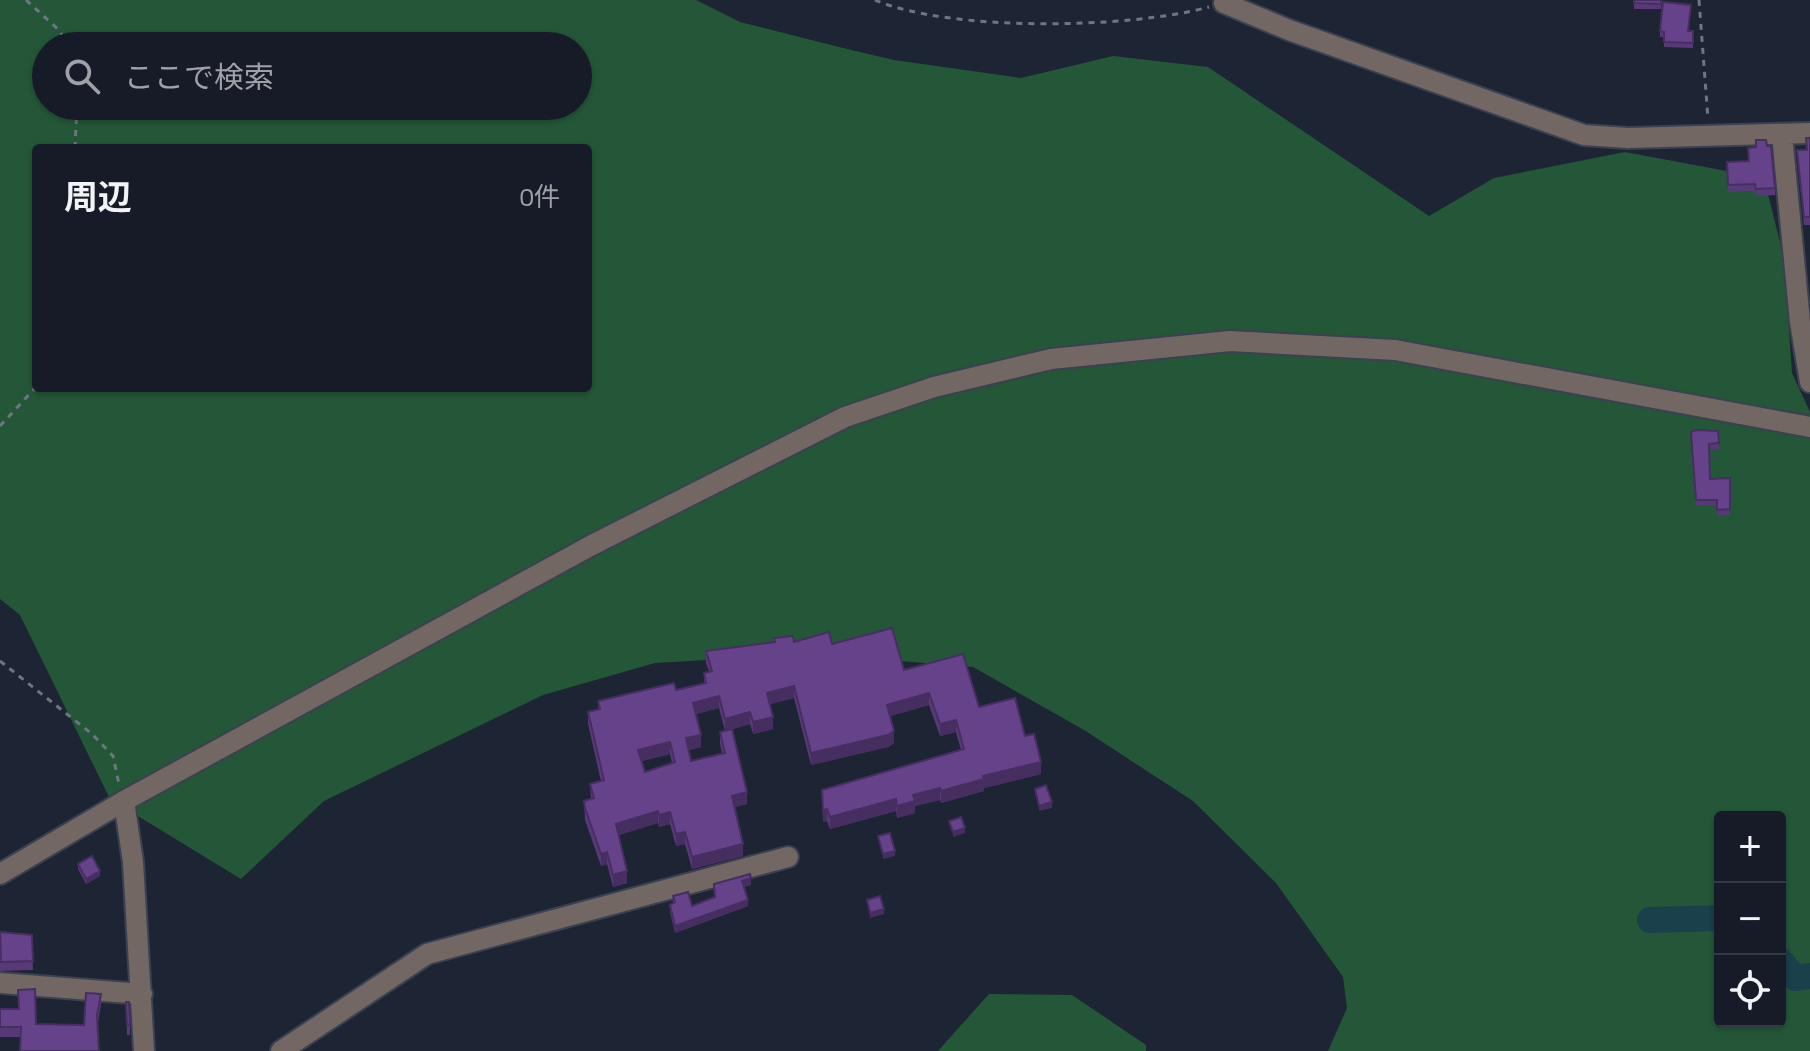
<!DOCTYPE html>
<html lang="ja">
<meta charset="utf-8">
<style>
:root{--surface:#161b27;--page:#1f242f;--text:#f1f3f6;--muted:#9ea1a7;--line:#353944}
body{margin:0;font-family:"Titillium Web","Noto Sans JP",sans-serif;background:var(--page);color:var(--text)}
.controls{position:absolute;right:24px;bottom:24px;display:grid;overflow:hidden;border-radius:8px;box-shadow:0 2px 6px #0004}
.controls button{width:72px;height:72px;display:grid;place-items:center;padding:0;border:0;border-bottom:2px solid var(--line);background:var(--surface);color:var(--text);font:40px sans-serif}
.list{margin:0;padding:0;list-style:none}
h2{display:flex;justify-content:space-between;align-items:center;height:104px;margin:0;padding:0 32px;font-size:34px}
h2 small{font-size:26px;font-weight:400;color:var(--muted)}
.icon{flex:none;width:44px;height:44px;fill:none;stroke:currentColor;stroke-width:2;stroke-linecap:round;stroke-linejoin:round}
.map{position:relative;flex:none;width:1810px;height:1051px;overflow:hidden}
.search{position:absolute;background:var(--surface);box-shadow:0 2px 6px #0004;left:32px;top:32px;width:560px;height:88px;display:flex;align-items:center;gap:20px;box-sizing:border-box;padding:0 28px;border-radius:44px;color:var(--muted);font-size:30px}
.panel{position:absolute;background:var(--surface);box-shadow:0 2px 6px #0004;left:32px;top:144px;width:560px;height:248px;border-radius:8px}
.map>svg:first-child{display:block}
</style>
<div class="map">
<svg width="1810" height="1051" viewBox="0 0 1810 1051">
<rect width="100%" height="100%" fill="#1d2434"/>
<path fill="#245738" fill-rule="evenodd" d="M0,0H696L740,22L843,48L894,60L1021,78L1113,56L1208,67L1429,216L1494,178L1625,152L1764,178L1784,258L1792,373L1810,412V1051H1328L1347,1008L1343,977L1276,883L1193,801L1084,730L973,667L813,654L655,663L543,695L324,801L241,879L110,799L20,615L0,599ZM46,46H578V106H46ZM36,148H588V388H36ZM1720,817H1780V1021H1720Z
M989,994L1072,995L1146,1045V1051H938Z"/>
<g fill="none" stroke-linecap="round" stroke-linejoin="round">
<path stroke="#1a404b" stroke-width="26" d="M1650,920L1720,918
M1780,960L1795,978L1810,976"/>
<g stroke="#3a4150" stroke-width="24">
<path id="minor" d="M1224,3L1289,30L1584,135L1628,138L1810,133
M1782,135L1800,322L1810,382
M124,801L133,862L144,1051
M0,874L124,801L592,545L845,417L934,387L1051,359L1230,341L1395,350L1810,427
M0,983L142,994
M281,1051L427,954L788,857"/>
</g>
<path stroke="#6f7583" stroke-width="3" stroke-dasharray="6 6" stroke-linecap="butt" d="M26,0L60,31L67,46
M875,0C950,32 1129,29 1209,7
M1699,0L1708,119
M75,148L77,106
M0,426L36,387
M0,661L92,734L113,756L119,784"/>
<use href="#minor" stroke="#726763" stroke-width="20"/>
</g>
<path fill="#573977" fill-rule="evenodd" d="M1634,0H1661V9H1634Z
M1691,10L1688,31H1693V48L1664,47V37H1660V31Z
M1810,138V225H1804L1797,150H1806Z
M1727,162L1775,188V195L1756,196L1755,191L1728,192Z
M1718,431L1719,449H1709L1710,479L1730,478V515H1717V505H1696L1691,432Z
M774,638L794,642L832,644L904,670L979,707L1025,736L1041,774L984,788V791L941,803L940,800L915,806V813L897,818L896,811L830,829L827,821L823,822L822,790L961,750L956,732L940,736L929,705L890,716L894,743L888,747L811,765L794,698L770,704L773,729L753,734L750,724L733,729L747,804L734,807L743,856L692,869L685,844L676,846L670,824L659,827L658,823L619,835L627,883L613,887L607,864L601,866L585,820L584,801L591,799L590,784L601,781L588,724V712L598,710V701L676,690L704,684V673L709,671L706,663V651L774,642ZM719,708L725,731L720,732V744L722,753L691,761L689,750L701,747L696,714ZM670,754L672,763L645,772L642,761Z
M78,864L100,876L86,884L78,869Z
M714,884L751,885L744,887L748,906L675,933L670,912V905L673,903V896L692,906L714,898Z
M32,935L33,970L0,971V957Z
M35,989L36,1024L84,1025L86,993L101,994V1004L98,1023L99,1051H20L21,1037H0V1009H19L18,990Z
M126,1002L130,1024V1035H127Z"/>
<path fill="#472e61" d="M794,686V698L767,705V693Z
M929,693V705L887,717V705Z
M719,696V708L693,715V703Z
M750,712V724L725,731V719Z
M773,717V729L753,734V722Z
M956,720V732L940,736V724Z
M894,731V743L888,747L811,765V753Z
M701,735V747L686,750V738Z
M670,742V754L638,762V750Z
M1041,762V774L984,788V791L941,803V791L983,776Z
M940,788V800L915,806V813L897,818V806L913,795Z
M747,792V804L732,808V796Z
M896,799V811L830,829V817Z
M1052,802V808L1039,811V806Z
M827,809V821L823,822V810Z
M658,811V823L616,836V824Z
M670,812V824L659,827V815Z
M965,828V833L953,837V832Z
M685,832V844L676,846V834Z
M743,844V856L692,869V857Z
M895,851V856L883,859V854Z
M607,852V864L601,866V854Z
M100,871V876L86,884V879Z
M627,871V883L613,887V875Z
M751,878V885L742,887V881Z
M748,900V906L675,933V926Z
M884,909V914L870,918V913Z"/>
<path fill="#65428a" stroke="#472e61" stroke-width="2" fill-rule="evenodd" d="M1634,0H1661V4L1634,3Z
M1663,2L1691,5L1688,31H1693V43L1664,42V32L1660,31Z
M1806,138H1810V217H1804L1797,150H1807Z
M1756,140H1766L1767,146H1771L1775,188L1756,189L1755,184L1728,185L1727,162L1749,161L1748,148L1756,147Z
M1696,430L1718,431L1719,443L1709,444L1710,479L1730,478V509L1717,510V500H1696L1691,432Z
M892,628L904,670L963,654L979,707L1015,698L1025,736L1034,734L1041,762L983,776L984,779L941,791L940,788L913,795L915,801L897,806L896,799L830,817L827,809L823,810L822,790L964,749L956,720L940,724L929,693L887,705L894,731L888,735L811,753L794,686L767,693L773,717L753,722L750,712L725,719L719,696L693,703L701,735L686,738L691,761L725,753L720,732L732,729L747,792L732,796L743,844L692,857L685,832L676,834L670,812L659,815L658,811L616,824L627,871L613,875L607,852L601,854L585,808L584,801L594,798L590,784L604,780L588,712L600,709L598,701L674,683L676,690L706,683L704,673L712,671L706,651L775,642L774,638L793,636L794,642L829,632L832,644ZM670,742L675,762L645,772L638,750Z
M1046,785L1052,802L1039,806L1035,789Z
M961,817L965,828L953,832L949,821Z
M890,833L895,851L883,854L878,836Z
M92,856L100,871L86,879L78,864Z
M750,874L751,878L742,881L748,900L675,926L670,905L675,902L673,896L688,892L692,906L715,897L714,884Z
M880,896L884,909L870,913L867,900Z
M0,932L32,935L33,961L0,962L1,957Z
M35,989L36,1024L84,1025L86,993L101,994L97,1015L99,1051H20L21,1027H0V1009H19L18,990Z
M126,1002H129L130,1024L127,1025Z"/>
</svg>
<div class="controls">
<button>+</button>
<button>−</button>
<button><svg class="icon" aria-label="locate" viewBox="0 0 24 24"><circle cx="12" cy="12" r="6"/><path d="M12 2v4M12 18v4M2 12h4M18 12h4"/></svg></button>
</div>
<div class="search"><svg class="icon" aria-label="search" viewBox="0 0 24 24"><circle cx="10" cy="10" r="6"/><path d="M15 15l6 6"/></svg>ここで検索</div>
<section class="panel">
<h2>周辺<small>0件</small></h2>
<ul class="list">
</ul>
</section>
</div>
